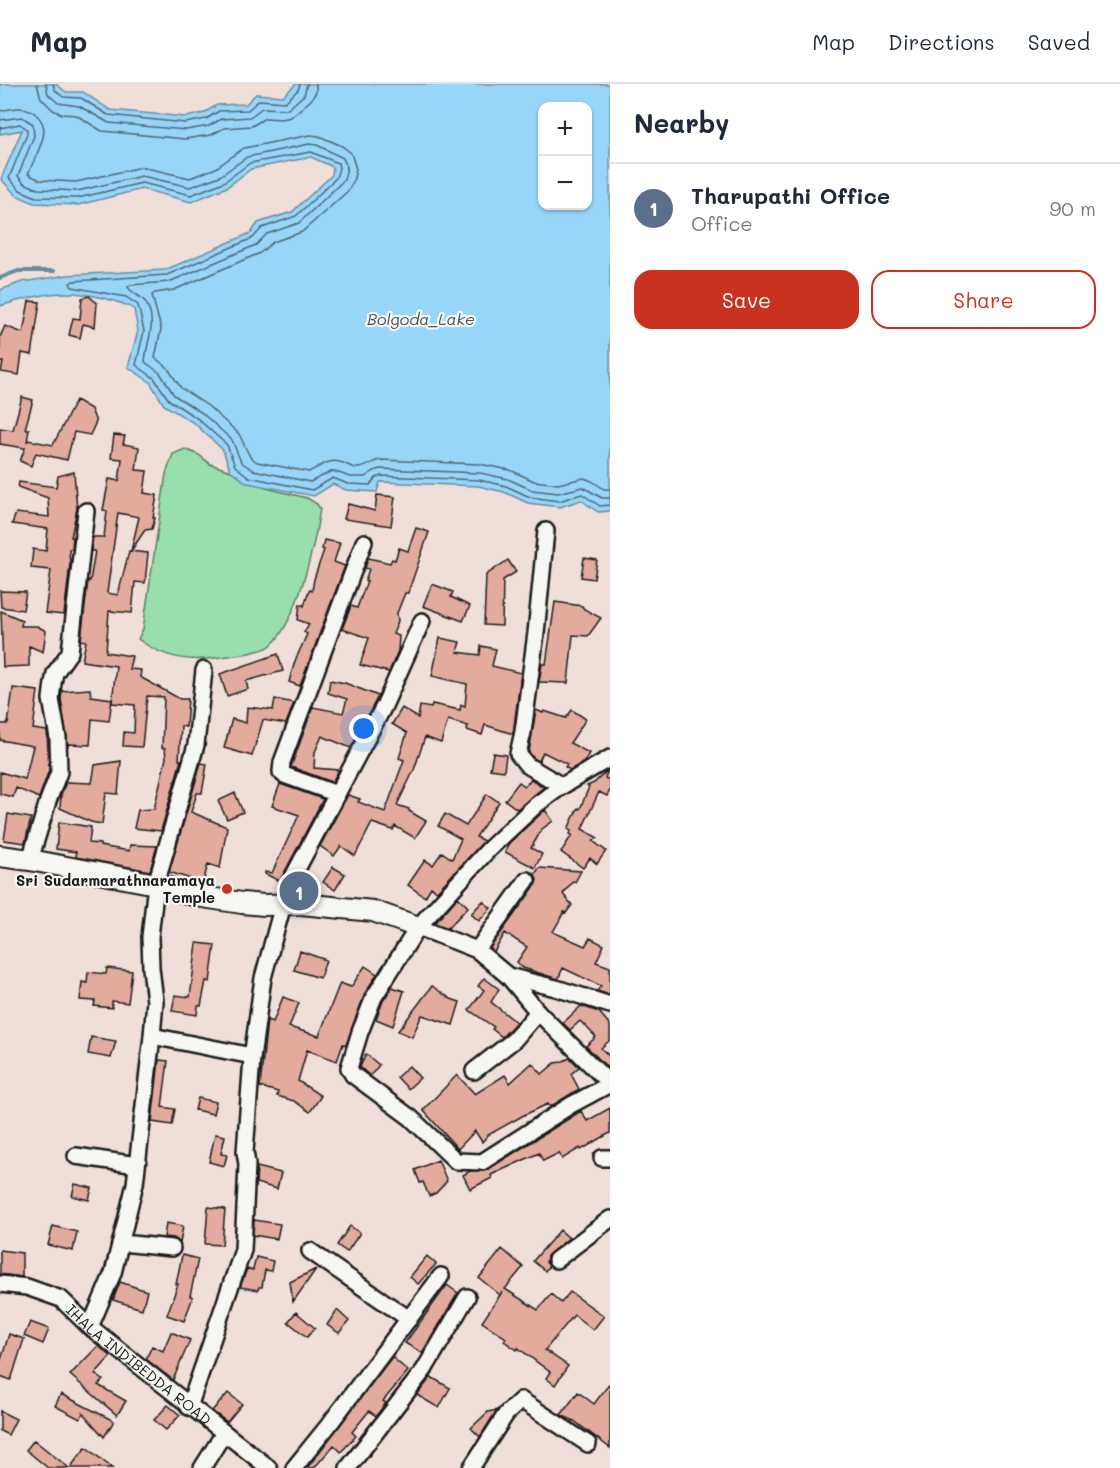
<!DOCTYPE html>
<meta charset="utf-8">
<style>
:root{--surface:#fff;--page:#f2f2f3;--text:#1f2937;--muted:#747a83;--line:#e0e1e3;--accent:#c8321e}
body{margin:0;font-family:Mali,sans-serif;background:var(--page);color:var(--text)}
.controls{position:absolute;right:18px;top:18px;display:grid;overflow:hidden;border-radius:12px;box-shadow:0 2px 4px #0004}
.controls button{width:54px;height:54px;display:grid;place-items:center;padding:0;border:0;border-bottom:2px solid var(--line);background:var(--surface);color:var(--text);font:30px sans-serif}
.you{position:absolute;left:364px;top:645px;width:21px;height:21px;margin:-15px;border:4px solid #fff;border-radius:50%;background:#1a73e8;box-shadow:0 0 0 9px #1a73e833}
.badge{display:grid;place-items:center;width:39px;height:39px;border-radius:50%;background:var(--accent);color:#fff;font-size:20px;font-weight:700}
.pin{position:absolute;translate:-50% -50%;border:3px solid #fff;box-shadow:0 2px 6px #0006}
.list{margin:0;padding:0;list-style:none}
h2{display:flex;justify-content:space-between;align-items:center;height:78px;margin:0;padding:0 24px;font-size:26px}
h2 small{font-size:20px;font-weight:400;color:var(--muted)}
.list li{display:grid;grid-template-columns:39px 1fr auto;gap:18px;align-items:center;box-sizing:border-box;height:90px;padding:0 24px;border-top:2px solid var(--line)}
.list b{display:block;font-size:22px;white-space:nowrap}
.list p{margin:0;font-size:20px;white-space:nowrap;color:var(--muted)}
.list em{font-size:20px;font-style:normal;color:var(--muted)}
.actions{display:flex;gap:12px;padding:18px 24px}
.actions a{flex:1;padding:14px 0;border:2px solid var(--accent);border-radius:18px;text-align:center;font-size:21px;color:var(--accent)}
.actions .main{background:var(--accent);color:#fff}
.map{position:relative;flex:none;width:610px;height:1384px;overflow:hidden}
header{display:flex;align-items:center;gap:36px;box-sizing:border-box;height:84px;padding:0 30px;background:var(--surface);border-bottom:2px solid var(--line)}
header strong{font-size:28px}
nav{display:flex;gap:33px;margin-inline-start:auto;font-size:21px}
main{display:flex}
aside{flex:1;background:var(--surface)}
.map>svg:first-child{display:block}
</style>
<header>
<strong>Map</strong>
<nav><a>Map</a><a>Directions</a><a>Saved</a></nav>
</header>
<main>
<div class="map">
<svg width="610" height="1384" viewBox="0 0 610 1384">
<rect width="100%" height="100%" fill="#f0dfd9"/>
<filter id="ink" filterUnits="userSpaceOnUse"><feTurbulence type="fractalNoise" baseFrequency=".0167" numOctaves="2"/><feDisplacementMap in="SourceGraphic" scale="12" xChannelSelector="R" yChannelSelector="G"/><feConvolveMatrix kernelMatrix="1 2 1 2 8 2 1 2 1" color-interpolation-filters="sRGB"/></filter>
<g filter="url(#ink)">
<path fill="#98dfad" stroke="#5a7e64" stroke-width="1.5" d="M185,365L199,371L210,380L243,391L270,405L307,414L317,420L320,425C315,459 297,540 270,562C262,569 232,571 221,573C191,579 163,574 138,555L143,545L166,390L173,370Z"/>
<path fill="#98d6f9" stroke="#668ca1" stroke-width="1.5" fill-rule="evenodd" d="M0,0H56L66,8H83L110,26L186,33L204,29L217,21L246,20L256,10L283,12L296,0H610V427L598,428L581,416L560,423L528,419L504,408L478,402L380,398L377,408L346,406L333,400L314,412L247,399L230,386L223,366L194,339L164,321L150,298L128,283L138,247L134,225C121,217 85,209 70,209C50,208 19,216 0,222V206L22,198L68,191L165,186L251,149L258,139L292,128L332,91L333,83L311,73L251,85L227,103L191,118L142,105L78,121L34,119L16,111L1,95L22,46L0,50ZM542,22H588V122H542Z"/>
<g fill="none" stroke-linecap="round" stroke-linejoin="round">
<path stroke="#4e6674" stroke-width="1.5" d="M37,0L41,14L53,26L62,30L76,31L102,47L185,55L211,51L224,44L252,42L265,34L282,35L291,33L311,16L316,8V0
M46,0L48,10L58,19L79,22L109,39L186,46L209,42L221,35L250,33L262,24L288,25L304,11L307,0
M53,0L55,6L63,13L81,14L108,31L185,39L206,35L219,27L248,26L259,16L285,18L298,6L300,0
M0,27C6,26 13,24 19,24C35,24 47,38 43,53C40,66 33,78 28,90L40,96L76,98L142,83L190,94L216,84L244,64L310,51L319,52L342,62L351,69L356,85L353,98L348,107L302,148L273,158L260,169L174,206L155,209L152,211L161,245L155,274L167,283L181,304L208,322L239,350L250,373L257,378L309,388C319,383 328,375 340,378C347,380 351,384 358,384C366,384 372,377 380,376L479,380L510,386L534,397L558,400L584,394L592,397L604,405H610
M0,36L22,33L33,40L34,52L18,92L24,99L38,105L77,107L142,92L190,103L220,92L247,73L309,60L317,61L343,74L347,83L344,96L299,139L267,150L256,161L169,198L130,201L128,203C132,210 142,212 146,219C158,241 146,257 145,278L160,289L174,311L202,329L232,356L241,378L253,386L310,398L333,387L350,393H365L374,387L380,385L480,389L508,395L532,406L558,409L583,403L602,414H610
M0,44L20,40L27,45V50L9,94L20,106L36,113L78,114L142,99L191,111L224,98L250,79L311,68L338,79L339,84L336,94L296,132L262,144L253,154L167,191L73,197L70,199L72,203L126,213L138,221L144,247L136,281L154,294L169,316L198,335L227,361L235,382L249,393L312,406L333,394L348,400L370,401L376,394L381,392L479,396L506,402L530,413L559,417L582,410L600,422L610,421"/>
<path stroke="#668ca1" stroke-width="4" d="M0,194L18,187H54"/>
</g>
<path fill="#e3aa9e" stroke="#1c1c1c" stroke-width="1.5" d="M89,212L97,219L95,243L83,240L80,254L69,251L73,234L80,235L82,214Z
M29,217L40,218L32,271L22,269L19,291L1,288L3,278H0V253L5,242L23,249Z
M22,313L33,316L25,345H29L27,358L28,356L53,361L76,316L91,325L96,338L90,351L74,348L67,376L36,369L31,382L20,377L25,364L0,360V344L13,346Z
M114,351L125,352L123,360L139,363L136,386L147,387L144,409L157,411L153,434H155L152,445L145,446L131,467L139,433L118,429L107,509L118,511L129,467L148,469L145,499L135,498L132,529L109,527L106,568L132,572L129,585L141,586L140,593L180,615H188L186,643L181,642L179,676H181L161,747L134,744L138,726L154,725L166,674L165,664H162L164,613L147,612L142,663L123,662L124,648L134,649L135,621L112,619L116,582L82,577L86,557L81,556L88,496L90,497L95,467H91L93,453H104L107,427L103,426L109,395L119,397L122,375L111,374Z
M74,388L77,425L71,453H73L72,465H69L70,480L64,531L45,529L51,486L31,484L33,465L46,467L48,445L12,440L16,429L49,433L48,414L18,403L19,398L56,403L58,392Z
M377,411L395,413L391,442L344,435L348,420L375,427Z
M416,444L429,448L408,509H405L397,529L398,537L393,550L399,552L398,567L389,588L360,581L369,554L342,545L351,522L357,524L367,497H365L369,485L365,484L368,474L390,479L392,475L395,476L399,464L408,467Z
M324,456L340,459L334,478L345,482L300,602L289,598L295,577L307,550L304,548L309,540L298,536L300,520L304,522L309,506L312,507L314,495L324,466L322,465Z
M584,474L597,476L594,495L581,493Z
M508,476L516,488L503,496L502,542L484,541L486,491Z
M432,500L453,508L451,513L470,522L463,537L423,522Z
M0,507L26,508L23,526L1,523Z
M555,518L582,522L584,525L601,534L588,552L573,551L568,599L539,598L542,580H546Z
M1,527L22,536L21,542H37L46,547L43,568L29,562V582L3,583Z
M440,554L460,558L457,568L480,571L481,562L496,565L492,582L521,589L513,650L485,641L482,651L467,646L468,642L448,636L441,659L425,653L414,686L397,721L409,725V727L426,737L415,754L395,742L393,746L372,739L355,772L341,762L334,772L320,762L348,711L360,715L358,718L385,728L404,676L399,674L407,649L392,640L402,624L418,634L420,622L431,624L432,620L460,626L461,621L465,622L467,600L432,592Z
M278,570L283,587L246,597L248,605L227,612L220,590Z
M330,596L345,599L378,612L351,664L322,652L315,668L314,684L339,686L332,698L291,683L313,623L343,629L347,615L328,609Z
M13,604L38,607L33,645L47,647L49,686L39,714L16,704L13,713L0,710V688L25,695L33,662L0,656V640H8Z
M90,605L91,612L112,615L109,637L92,635L90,661L69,660L68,662L61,615L62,607Z
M275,615L294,619L286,640L263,636L252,672L224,664L232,635L246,639L247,623L273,626Z
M536,626L543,629L544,627L566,634L572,626L586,635L570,659L589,669L584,678L570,686L565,683L567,680L543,668L539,677L533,674L529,668Z
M493,669L506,671L504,687L490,685Z
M121,677L118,710L106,709L102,740L91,738L60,724L61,711L66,698L92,699L95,681Z
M201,679L207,680L202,709H197L191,728L227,743L220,784L208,780L203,799L169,788Z
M608,686L605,694L610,696V706L607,712L599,708L582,745L598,754L593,757L606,767L597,780L590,774L583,784L561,768L572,751L570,750L571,747L568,745L578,724L580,725L589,703L587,702L594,699Z
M531,695L544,703L517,725L505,716L519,698L525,702Z
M280,700L323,715L280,797L265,790V788L272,789L299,731L272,722Z
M235,709L243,728L227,735L218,717Z
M487,710L499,718L476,753L484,757L437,807L431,803L425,813L408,801L425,776L433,781L442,768L452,775L461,755L438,742L445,730L466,742Z
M545,726L553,737L542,745L531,764L542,770L535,784L505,768L509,759Z
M8,730L31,734L25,759L4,756Z
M59,738L91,743L89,759L100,760V762L129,767L130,761L157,762L150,787L76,773V768L56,765Z
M333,783L345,790L335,806L323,798Z
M539,784L581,787L575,798L573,797L563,810L572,821L566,829L564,828L553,848L585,862L590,854L604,861L596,878L610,883V911L597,907L601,902L563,884L558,895L523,884L517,878L527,863L505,849L494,868L490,864L535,802L537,796L535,790Z
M458,813L468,823L448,844L435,839Z
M483,817L491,824L479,837L471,830Z
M197,859L215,861L210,898L206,897L201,922H198L197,931L172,927L175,911L190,913Z
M300,867L326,876L320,894L294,886Z
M365,882L377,890L365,909L346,961L343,960L337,977L307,966L298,997L321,1012L310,1028L294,1017L277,1012L278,1008L260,1003L267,936L273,938L283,913L299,919L289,943L319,952L340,899L351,903Z
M107,884L132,887L128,919L112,917V924L94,922L95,917L80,916L82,898L87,899L88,888L106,890Z
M484,894L499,905L491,918L516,938L502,953L492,945L494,943L469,926L484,906L478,902Z
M432,902L451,915L460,918L453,941L422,931L412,953L398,947Z
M392,903L404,907L393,942L376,935L383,917Z
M581,922L599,928L610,941V956L601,964L610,973V979L607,983L586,962L596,953L580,937L570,946L563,939Z
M91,953L116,957L111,974L88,970Z
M366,970L379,981L370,992L360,983Z
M570,974L579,983L571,990L579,1005L550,1023L548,1020L524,1031L488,1051L482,1058L475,1047L458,1065L423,1026L457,991L475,1010L505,991L510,999L532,979L542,990L555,979L561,978Z
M159,976L168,977L162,1023L175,1025L172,1041L152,1038Z
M409,982L420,994L408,1005L397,993Z
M198,1014L216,1018L213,1030L195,1026Z
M610,1024V1049L581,1066L580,1064L562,1075L559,1069L543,1077L539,1069L491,1091L492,1094L470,1105L463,1091L470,1087L487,1086L581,1027L587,1037Z
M215,1050L225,1052L221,1070L227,1071L224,1082L209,1078Z
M438,1076L447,1097L436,1109L429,1112L423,1098L420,1099L415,1086Z
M257,1083L281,1089L277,1105L256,1099Z
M75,1100L92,1104L89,1116L72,1112Z
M208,1123L225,1125L222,1161L205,1160Z
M254,1136L280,1140L277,1155L253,1151Z
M166,1139L183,1142L180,1159L174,1154L164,1153Z
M53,1142L77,1148L73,1167L48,1161Z
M350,1142L360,1149L347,1168L337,1161Z
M560,1146L569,1154L547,1172L546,1178L549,1182L545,1187L533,1177Z
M502,1165L523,1183L505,1205L538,1226L551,1210L561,1219L570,1208L604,1232L593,1246L574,1231L545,1266L568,1282L555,1301L546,1294L550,1288L518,1264L517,1266L504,1257L506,1254L482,1238L502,1208L500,1211L479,1194Z
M0,1166L22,1169V1193L0,1190Z
M182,1171L198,1175L190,1212L193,1213L184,1237L167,1231L178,1200H176Z
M427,1172L436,1180L418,1200L410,1193Z
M256,1173L273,1177L271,1187L265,1186L262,1203H259L258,1206L240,1203L247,1185L253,1186Z
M316,1185L293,1218L290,1198Z
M120,1198L147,1207L142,1225L113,1216Z
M447,1201L458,1209L422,1269L405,1259Z
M337,1226L349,1237L339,1249L327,1241Z
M296,1228L315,1244L307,1253L288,1238Z
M30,1238L49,1245L43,1260L24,1252Z
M171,1248L190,1256L173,1296L146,1275L152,1262L163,1267Z
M9,1250L24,1255L11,1296L0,1292V1279Z
M98,1262L111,1272L95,1290L103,1296L98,1301L126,1317L117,1331L70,1291Z
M392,1273L408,1287L383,1317L386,1319L376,1332L369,1327L352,1348L356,1352L341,1368L334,1361L314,1384H307Z
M431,1293L450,1304L439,1324L417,1311Z
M610,1299V1364L574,1337L561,1331L578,1308L594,1320Z
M228,1309L242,1320L227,1338L212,1327Z
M61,1310L114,1337L104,1353L83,1329L80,1335L55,1322Z
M168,1321L180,1331L166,1346L154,1336Z
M497,1326L480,1353L471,1344L488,1328Z
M0,1327L16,1335L8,1351L0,1347Z
M34,1356L69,1384H48L26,1366Z
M86,1363L112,1384H70Z"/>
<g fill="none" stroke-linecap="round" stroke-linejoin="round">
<g stroke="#1c1c1c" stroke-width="20">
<g id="minor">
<path d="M546,447L536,549L523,648L518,670L527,681L562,702"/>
<path d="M337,710L384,622L422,537"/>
<path d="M30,776L48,717L59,688L58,654L51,615L53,599L55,589L70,568L86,427"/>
<path d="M418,843L477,866L508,892L556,904L610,921"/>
<path d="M477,866L527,796"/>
<path d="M508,892L538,928L610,1000"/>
<path d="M152,952L247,971L252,974L245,1068L247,1080L243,1166L189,1323"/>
<path d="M252,974L263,894L288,802L337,710L284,691L281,688L282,678L364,458"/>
<path d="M474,987L514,956L538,928"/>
<path d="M610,1000L571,1021L482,1078L456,1077L411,1034L353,991L349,984L360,948L374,913L418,843L488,766L536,721L562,702L610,674"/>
<path d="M76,1072L137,1081"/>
<path d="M602,1074H610"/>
<path d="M121,1159L172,1164"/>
<path d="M310,1167L409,1235"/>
<path d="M556,1176L610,1135"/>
<path id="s1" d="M0,1200L27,1203L61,1215L90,1243L269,1384"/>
<path d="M90,1243L113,1189L135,1100L152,952L155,917L151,884L150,853L156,800L196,661L204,586"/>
<path d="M202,1384L224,1349"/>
<path d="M294,1384L328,1342L441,1192"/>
<path d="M348,1384L424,1286L467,1213"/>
<path d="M471,1384L506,1330L521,1316L588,1360"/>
</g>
</g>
<g stroke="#1c1c1c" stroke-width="24">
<path id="tertiary" d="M0,772L30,776L156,800L196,812L242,819L264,821L301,820L373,827L418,843"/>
</g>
<use href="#minor" stroke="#f6f6f2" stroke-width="15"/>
<use href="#tertiary" stroke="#f6f6f2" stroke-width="20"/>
</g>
</g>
<circle fill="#c8321e" stroke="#f6f6f2" stroke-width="2" cx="227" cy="805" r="6"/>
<g text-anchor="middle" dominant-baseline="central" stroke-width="4.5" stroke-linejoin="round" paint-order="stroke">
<g font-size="15" font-weight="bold" fill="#1c1c1c" stroke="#f6f6f2" text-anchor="end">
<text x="215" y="796">Sri Sudarmarathnaramaya<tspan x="215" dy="17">Temple</tspan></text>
</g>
<g font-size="15" fill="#1c1c1c" stroke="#f6f6f2">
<text stroke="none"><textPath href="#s1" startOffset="165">IHALA INDIBEDDA ROAD</textPath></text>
</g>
<g font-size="16" font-style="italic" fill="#41545e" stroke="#f6f6f2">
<text x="421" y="234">Bolgoda_Lake</text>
</g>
</g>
</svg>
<div class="controls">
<button>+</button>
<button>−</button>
</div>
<div class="you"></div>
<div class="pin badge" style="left:299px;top:807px;background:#5c6f8a">1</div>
</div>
<aside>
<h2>Nearby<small></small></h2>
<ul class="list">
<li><span class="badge" style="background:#5c6f8a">1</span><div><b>Tharupathi Office</b><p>Office</p></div><em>90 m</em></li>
</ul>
<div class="actions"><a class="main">Save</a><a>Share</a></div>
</aside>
</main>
